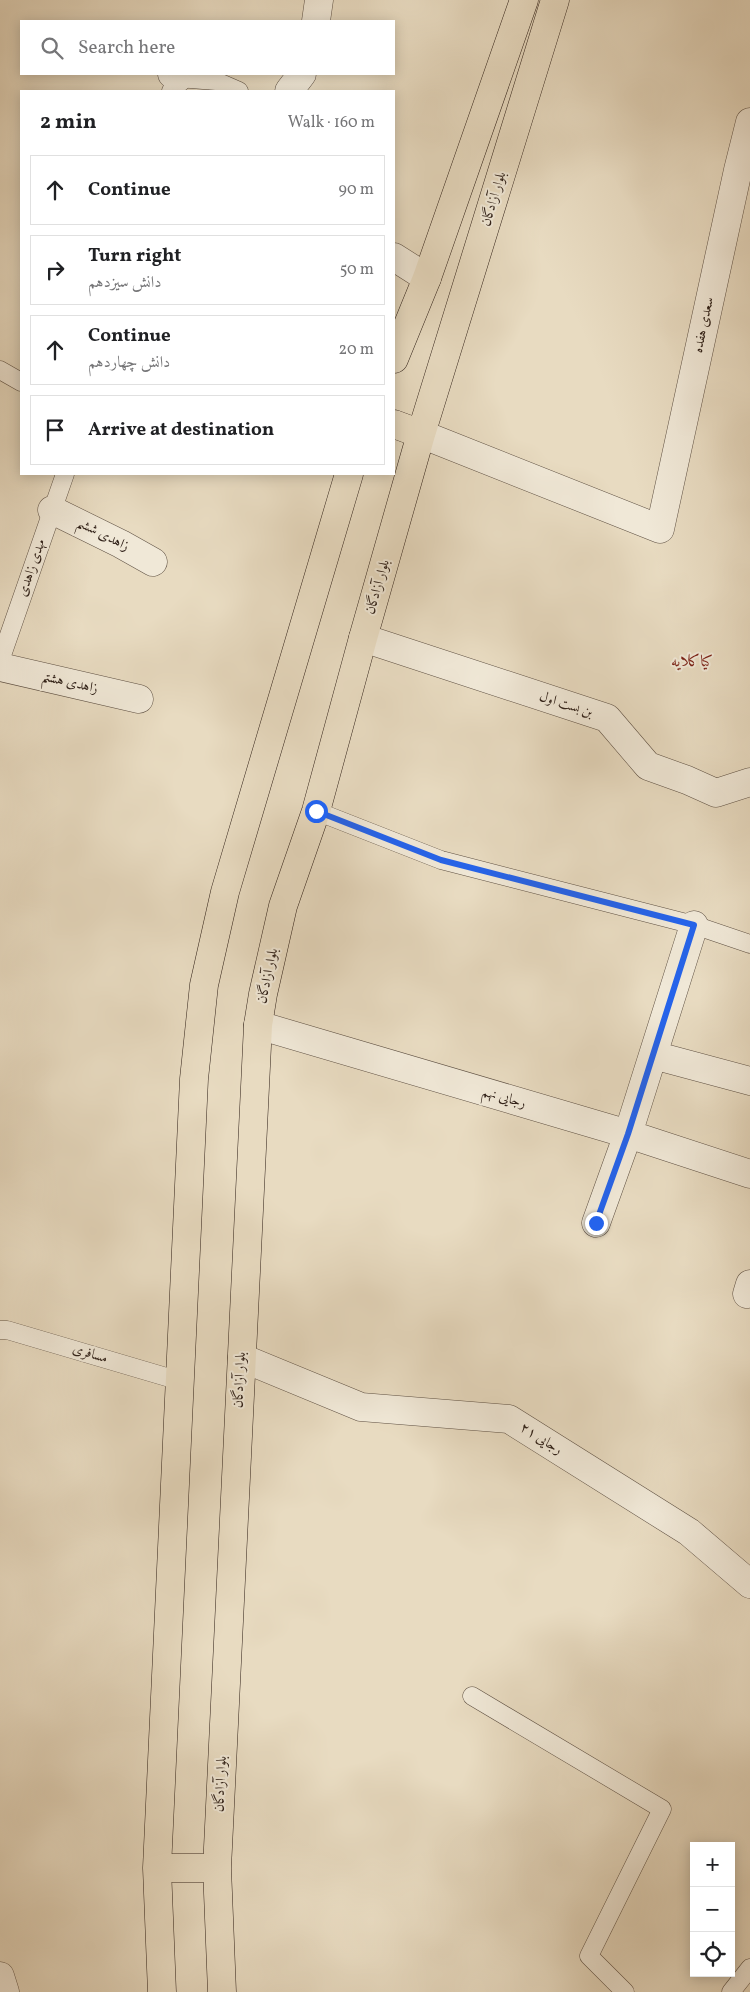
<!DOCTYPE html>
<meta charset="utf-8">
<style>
:root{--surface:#fff;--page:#f6f6f6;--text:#202124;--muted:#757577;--line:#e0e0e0}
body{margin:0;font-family:Vollkorn,Amiri,serif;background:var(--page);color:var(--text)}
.controls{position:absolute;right:15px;bottom:15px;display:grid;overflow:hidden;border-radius:0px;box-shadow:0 2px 12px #0003}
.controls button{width:45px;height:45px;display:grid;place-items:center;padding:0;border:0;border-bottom:1px solid var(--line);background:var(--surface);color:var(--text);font:25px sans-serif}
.stop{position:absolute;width:15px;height:15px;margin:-11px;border:4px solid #2563eb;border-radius:50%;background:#fff}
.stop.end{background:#2563eb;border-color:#fff;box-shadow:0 1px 5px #0008}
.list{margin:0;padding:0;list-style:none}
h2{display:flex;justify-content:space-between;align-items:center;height:65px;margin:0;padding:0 20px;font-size:21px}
h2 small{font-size:16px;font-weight:400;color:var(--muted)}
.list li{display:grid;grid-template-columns:32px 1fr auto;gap:15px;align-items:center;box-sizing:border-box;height:70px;margin:0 10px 10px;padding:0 10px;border:1px solid var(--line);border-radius:0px}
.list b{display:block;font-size:19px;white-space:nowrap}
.list p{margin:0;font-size:16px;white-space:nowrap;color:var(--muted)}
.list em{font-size:16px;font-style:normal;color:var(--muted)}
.icon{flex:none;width:28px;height:28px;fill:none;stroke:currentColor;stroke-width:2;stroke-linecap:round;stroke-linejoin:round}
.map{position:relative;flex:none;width:750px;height:1992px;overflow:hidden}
.search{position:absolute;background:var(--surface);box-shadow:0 2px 12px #0003;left:20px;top:20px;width:375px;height:55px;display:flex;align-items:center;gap:12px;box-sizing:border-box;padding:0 18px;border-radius:0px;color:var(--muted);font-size:19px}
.panel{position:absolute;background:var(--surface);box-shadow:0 2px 12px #0003;left:20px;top:90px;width:375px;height:385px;border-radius:0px}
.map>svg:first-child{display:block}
</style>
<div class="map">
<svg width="750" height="1992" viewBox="0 0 750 1992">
<rect width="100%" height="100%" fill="#e8dbc1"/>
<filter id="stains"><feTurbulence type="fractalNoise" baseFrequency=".004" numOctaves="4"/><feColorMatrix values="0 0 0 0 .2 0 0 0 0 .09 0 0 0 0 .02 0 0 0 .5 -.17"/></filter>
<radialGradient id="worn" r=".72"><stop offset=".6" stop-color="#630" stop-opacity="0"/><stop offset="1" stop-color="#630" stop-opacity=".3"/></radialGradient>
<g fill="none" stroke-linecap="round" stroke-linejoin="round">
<g stroke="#5e5043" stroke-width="19">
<path id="service" d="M171,91L178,78L216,81L239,91
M0,370L21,382
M0,661L65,474
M316,811L441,860L694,925L750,944
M0,1330H7L180,1381
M472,1696L662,1809L589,1956L625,1992
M731,1992L750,1968"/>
</g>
<g stroke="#5e5043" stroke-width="29">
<path id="minor" d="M316,21L319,0
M172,74L178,78
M289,91L302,74
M394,257L427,278
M421,434L660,529L738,170L750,122
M52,510L121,544L153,562
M363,638L607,718L648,766L687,780L716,793L750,782
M0,667L139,699
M258,1025L628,1134L750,1174
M653,1055L750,1081
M596,1223L628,1134L694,925
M747,1294L750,1284
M242,1358L361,1407L509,1419L689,1532L750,1584
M0,1976L5,1992"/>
</g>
<g stroke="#302119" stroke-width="29">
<path id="trunk" d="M394,359L427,278L524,0
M394,424L421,434
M157,1868H217
M162,1992L157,1868L194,1079L204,985L225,892L349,474
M222,1992L217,1868L258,1025L263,994L283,906L316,811L363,638L421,434L555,0"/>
</g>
<use href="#service" stroke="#f0e8d7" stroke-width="18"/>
<use href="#minor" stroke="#f0e8d7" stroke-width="28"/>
<use href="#trunk" stroke="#e8dbc1" stroke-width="28"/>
</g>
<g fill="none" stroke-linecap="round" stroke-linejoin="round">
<path stroke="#2563eb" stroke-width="6" d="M316,811L441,860L694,925L628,1134L596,1223"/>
</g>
<g text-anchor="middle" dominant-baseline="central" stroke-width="4" stroke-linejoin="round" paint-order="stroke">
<g font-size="14" fill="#302119" stroke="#f0e8d7">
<text transform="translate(494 199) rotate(-73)">بلوار آزادگان</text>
<text transform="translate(704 325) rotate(-78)">سعدی هفده</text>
<text transform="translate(103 535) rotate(27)">زاهدی ششم</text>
<text transform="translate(32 568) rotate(-71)">مهدی زاهدی</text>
<text transform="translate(378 587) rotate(-74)">بلوار آزادگان</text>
<text transform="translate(70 683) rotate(13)">زاهدی هشتم</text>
<text transform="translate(566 705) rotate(18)">بن بست اول</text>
<text transform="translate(268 976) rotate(-78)">بلوار آزادگان</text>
<text transform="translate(504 1098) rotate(16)">رجایی نهم</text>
<text transform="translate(90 1354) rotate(17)">مسافری</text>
<text transform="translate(240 1380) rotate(-87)">بلوار آزادگان</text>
<text transform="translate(541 1439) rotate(32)">رجایی ۲۱</text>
<text transform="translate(221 1784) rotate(-87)">بلوار آزادگان</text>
</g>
<g font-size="16" fill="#7a1f14" stroke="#f0e8d7">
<text x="692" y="662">کیاکلایه</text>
</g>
</g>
<rect width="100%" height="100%" filter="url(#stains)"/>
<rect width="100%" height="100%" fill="url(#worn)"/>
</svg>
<div class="controls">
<button>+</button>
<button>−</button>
<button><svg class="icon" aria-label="locate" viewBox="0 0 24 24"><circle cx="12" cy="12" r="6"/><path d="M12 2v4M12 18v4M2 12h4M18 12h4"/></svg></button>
</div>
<div class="stop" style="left:316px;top:811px"></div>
<div class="stop end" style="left:596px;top:1223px"></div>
<div class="search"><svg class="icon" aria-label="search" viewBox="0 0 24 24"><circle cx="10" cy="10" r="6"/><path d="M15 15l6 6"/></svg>Search here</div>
<section class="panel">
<h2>2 min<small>Walk · 160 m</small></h2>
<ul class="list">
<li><svg class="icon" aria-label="ahead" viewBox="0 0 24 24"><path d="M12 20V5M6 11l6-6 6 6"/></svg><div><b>Continue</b></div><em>90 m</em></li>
<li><svg class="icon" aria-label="right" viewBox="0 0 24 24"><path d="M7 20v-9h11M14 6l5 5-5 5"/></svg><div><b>Turn right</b><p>دانش سیزدهم</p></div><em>50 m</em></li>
<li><svg class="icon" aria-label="ahead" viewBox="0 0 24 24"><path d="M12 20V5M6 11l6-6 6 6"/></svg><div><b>Continue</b><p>دانش چهاردهم</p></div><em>20 m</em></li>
<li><svg class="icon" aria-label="arrive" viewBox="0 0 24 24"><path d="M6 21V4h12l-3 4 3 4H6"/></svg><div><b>Arrive at destination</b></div></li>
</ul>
</section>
</div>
